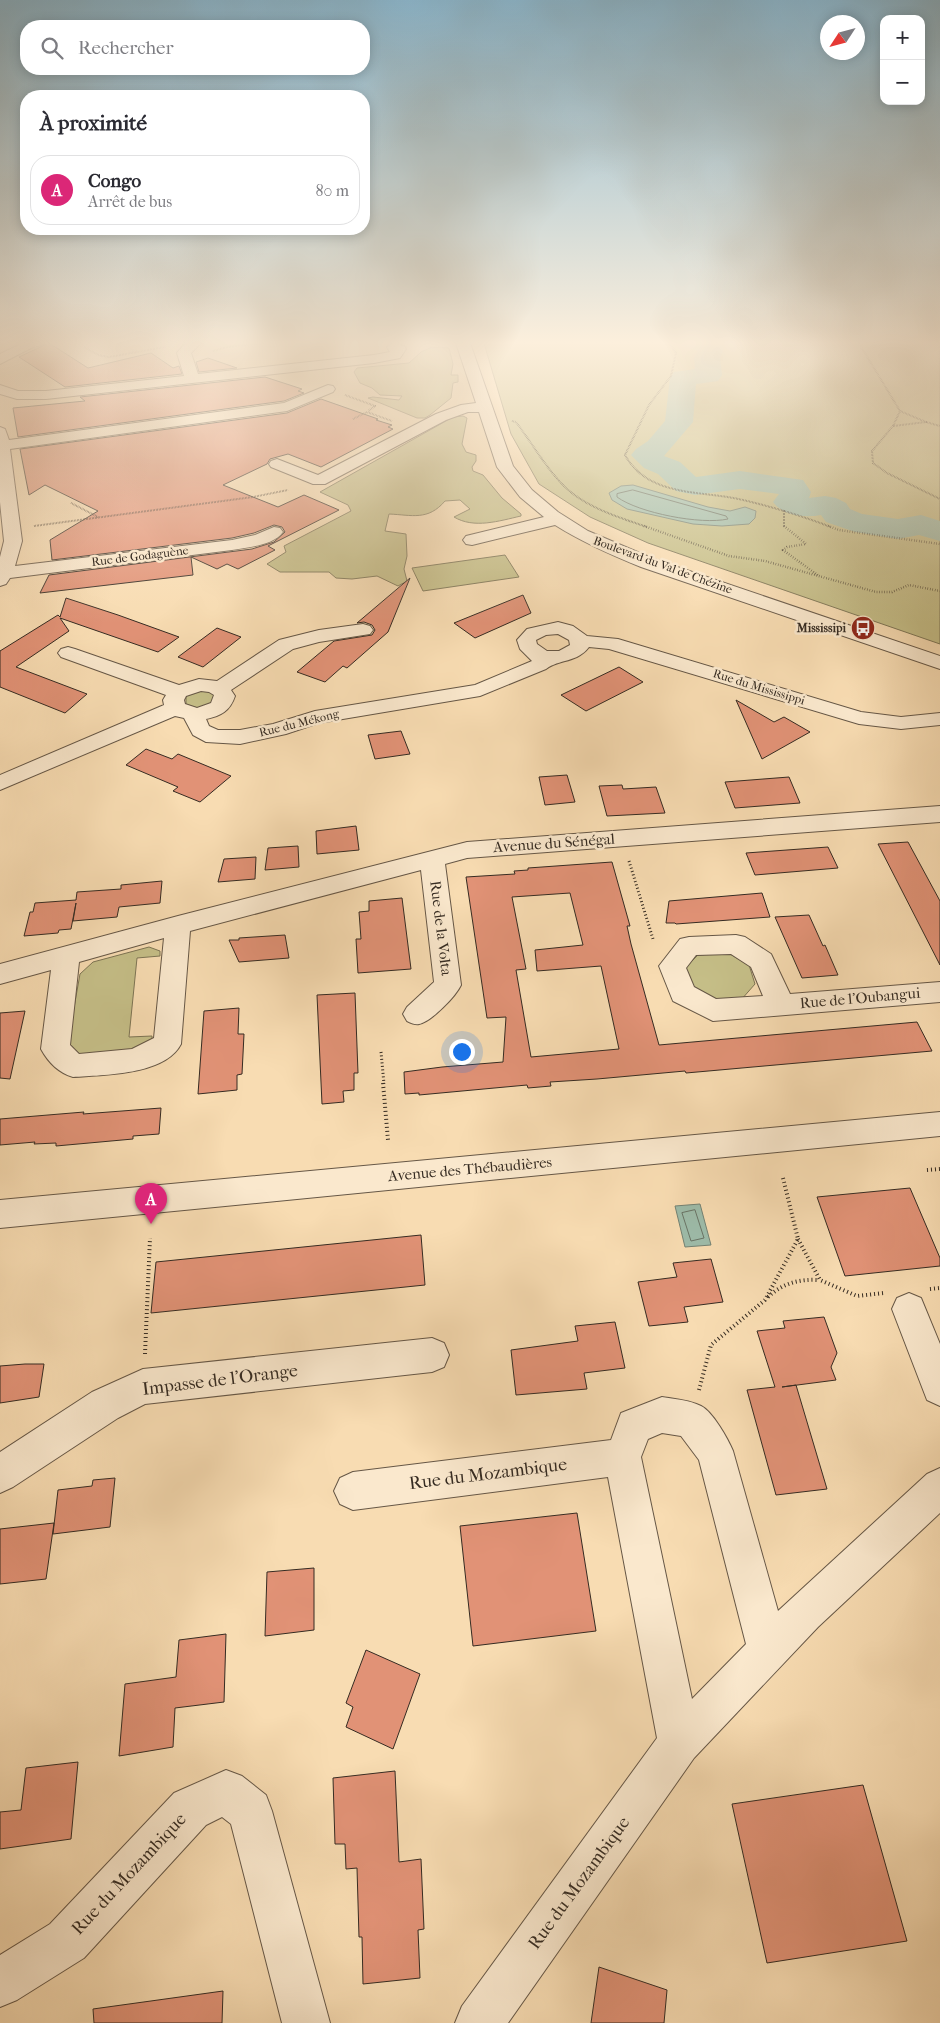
<!DOCTYPE html>
<html lang="fr">
<meta charset="utf-8">
<style>
:root{--surface:#fff;--page:#f7f7f7;--text:#2b2b33;--muted:#7c7c81;--line:#e1e1e2;--accent:#db2777}
body{margin:0;font-family:"IM FELL French Canon",serif;background:var(--page);color:var(--text)}
.controls{position:absolute;right:15px;top:15px;display:grid;overflow:hidden;border-radius:10px;box-shadow:0 2px 12px #0003}
.controls button{width:45px;height:45px;display:grid;place-items:center;padding:0;border:0;border-bottom:1px solid var(--line);background:var(--surface);color:var(--text);font:25px sans-serif}
.compass{position:absolute;left:820px;top:15px;width:45px;height:45px;border-radius:50%;background:var(--surface);box-shadow:0 2px 12px #0003;rotate:234deg}
.you{position:absolute;left:461px;top:1051px;width:18px;height:18px;margin:-12px;border:4px solid #fff;border-radius:50%;background:#1a73e8;box-shadow:0 0 0 8px #1a73e833}
.badge{display:grid;place-items:center;width:32px;height:32px;border-radius:50%;background:var(--accent);color:#fff;font-size:16px;font-weight:700}
.pin{position:absolute;translate:-50% -41px;filter:drop-shadow(0 1px 2px #0008)}
.pin::after{content:'';position:absolute;top:26px;width:18px;height:15px;background:inherit;clip-path:polygon(0 0,100% 0,50% 100%)}
.list{margin:0;padding:0;list-style:none}
h2{display:flex;justify-content:space-between;align-items:center;height:65px;margin:0;padding:0 20px;font-size:21px}
h2 small{font-size:16px;font-weight:400;color:var(--muted)}
.list li{display:grid;grid-template-columns:32px 1fr auto;gap:15px;align-items:center;box-sizing:border-box;height:70px;margin:0 10px 10px;padding:0 10px;border:1px solid var(--line);border-radius:20px}
.list b{display:block;font-size:19px;white-space:nowrap}
.list p{margin:0;font-size:16px;white-space:nowrap;color:var(--muted)}
.list em{font-size:16px;font-style:normal;color:var(--muted)}
.icon{flex:none;width:28px;height:28px;fill:none;stroke:currentColor;stroke-width:2;stroke-linecap:round;stroke-linejoin:round}
.map{position:relative;flex:none;width:940px;height:2023px;overflow:hidden}
.search{position:absolute;background:var(--surface);box-shadow:0 2px 12px #0003;left:20px;top:20px;width:350px;height:55px;display:flex;align-items:center;gap:12px;box-sizing:border-box;padding:0 18px;border-radius:20px;color:var(--muted);font-size:19px}
.panel{position:absolute;background:var(--surface);box-shadow:0 2px 12px #0003;left:20px;top:90px;width:350px;height:145px;border-radius:20px}
.map>svg:first-child{display:block}
</style>
<div class="map">
<svg width="940" height="2023" viewBox="0 0 940 2023">
<rect width="100%" height="100%" fill="#f8dcb2"/>
<filter id="stains"><feTurbulence type="fractalNoise" baseFrequency=".004" numOctaves="4"/><feColorMatrix values="0 0 0 0 .2 0 0 0 0 .09 0 0 0 0 .02 0 0 0 .5 -.17"/></filter>
<radialGradient id="worn" r=".72"><stop offset=".6" stop-color="#630" stop-opacity="0"/><stop offset="1" stop-color="#630" stop-opacity=".3"/></radialGradient>
<path fill="#c5be87" stroke="#7d7454" d="M483,340H940V644L648,543L590,517L539,484L511,434Z
M432,347L449,348L453,364L451,375H458V382L453,383L451,398L430,415L425,418H417L368,398L373,397L399,400L402,396L380,395L372,388L360,383L354,372L357,368L409,363L421,352Z
M463,416L467,418L462,444L466,452L476,455V461L472,467L473,471L483,475L502,498L521,514V516C499,521 474,529 454,517L470,509L460,500L445,501C428,521 412,515 389,514L385,531L406,534L407,556L404,569L407,581L398,586L377,576L352,579L336,578L329,572H280L267,564L286,552L284,546L351,511L348,505L320,492L453,417Z
M505,555L519,577L423,591L412,568Z
M203,690L215,694V702L198,708L186,705V697L190,693Z
M149,947L160,951V956L137,958L129,1037L152,1036V1039L139,1050L78,1055L67,1047L80,974L93,962Z
M728,953L749,965L755,984L741,1000L712,1001L690,988L684,969L698,955Z"/>
<path fill="#9dbcaa" stroke="#738274" d="M633,485L708,507L730,511L745,507L756,511L755,518L749,524L722,526L693,524L627,509L612,500L609,493L621,486Z
M700,1204L711,1245L685,1247L675,1206Z"/>
<g fill="none" stroke-linecap="round" stroke-linejoin="round">
<path stroke="#697466" stroke-width="1" d="M633,490L726,516L728,519C701,525 639,513 617,497V494Z
M695,1210L704,1238L691,1241L682,1213Z"/>
<path fill="#9dbcaa" fill-rule="evenodd" d="M677,340C691,340 716,335 724,347L720,358L722,375L718,381L696,384L693,422L664,456L680,462L696,477L740,471L803,480L811,492L809,498L825,496L836,498L846,503L850,509L862,514L898,519L921,515L940,521V541L919,535L898,539L855,532L826,522L821,515C805,518 783,516 773,502L779,494L740,489L695,495L676,491L658,474L644,468L631,455L636,449L648,441L665,421L670,378L674,372L695,369L694,358L698,351L680,345Z"/>
</g>
<path fill="#e19276" stroke="#352b22" fill-rule="evenodd" d="M49,343L88,368L151,353L173,368L179,366L182,374L65,387L19,357Z
M208,358L237,368L199,372L196,362Z
M265,377L302,389L298,391L304,393L284,401L18,437L13,408L85,401L80,397Z
M321,399L378,419L376,420L392,425L388,427L393,429L321,467L288,454L270,459L267,464L223,485L278,507L304,495L339,510L268,546L275,550L238,569L227,564L217,569L191,557L193,575L40,593L49,575L252,549L274,542L285,532L282,527L274,525L254,533L232,538L52,560L50,540L98,511L45,485L29,495L20,449L287,413Z
M410,578L388,632L347,668L343,666L325,682L297,672L334,641L372,635L375,630L372,625L364,622L357,623Z
M523,595L531,613L475,638L454,623Z
M66,598L118,615L179,637L158,652L60,618L69,631L16,667L87,694L65,713L0,687V651L58,615L60,617Z
M217,628L241,637L203,667L178,657Z
M619,667L643,682L586,711L561,695Z
M736,700L774,722L784,717L810,732L762,759Z
M401,731L410,754L375,759L368,735Z
M146,749L172,759L178,754L231,776L200,802L173,791L178,787L126,765Z
M567,775L575,802L545,805L539,777Z
M789,777L800,803L735,808L725,782Z
M622,785L623,789L656,787L665,813L607,816L599,786Z
M356,826L359,850L317,854L316,831Z
M908,842L940,901V965L878,844Z
M298,846L299,867L265,870L268,848Z
M828,847L838,868L755,875L746,853Z
M256,857L255,879L218,882L224,859Z
M612,862L630,926H627L631,944L659,1045L917,1022L932,1051L686,1073L685,1071L597,1079L550,1082L551,1086L528,1088L527,1085L419,1095V1093L405,1094L404,1072L442,1067L503,1062L506,1017L487,1018L466,877L515,874L514,871L528,870V868ZM570,893L583,945L535,950L537,971L601,966L619,1049L531,1057L516,970L526,969L512,897Z
M162,881L160,903L119,907L117,917L73,921L76,903L71,929L59,930L58,933L24,936L30,912H33L35,903L76,900L77,892L121,889V885Z
M762,893L770,917L676,924L675,923H666L669,901Z
M402,898L411,969L358,973L356,939H361L359,912L369,911V901Z
M809,915L823,946L825,945L838,975L802,978L775,917Z
M285,935L289,958L239,962L229,940H239V938Z
M355,993L358,1073H354V1090L343,1091L344,1102L322,1104L317,995Z
M239,1008L238,1034H244L242,1074L237,1075V1090L198,1094L204,1011Z
M25,1011L10,1079L0,1078V1013Z
M161,1108L159,1134L133,1136V1139L56,1146V1143L34,1144L35,1142L0,1145V1119L84,1112L83,1114Z
M910,1188L940,1258V1266L845,1276L817,1197Z
M421,1235L425,1285L151,1313L156,1262Z
M711,1259L723,1302L684,1307L688,1322L649,1326L638,1282L677,1277L673,1263Z
M824,1317L837,1353L831,1367L836,1380L782,1387L796,1385L827,1489L776,1495L747,1390L775,1387L757,1331L785,1328L783,1321Z
M615,1322L625,1368L584,1373L587,1389L516,1395L511,1350L578,1341L575,1326Z
M25,1364H44L39,1397L0,1403V1366Z
M115,1478L110,1527L53,1534L58,1490L92,1486L93,1480Z
M577,1513L596,1631L473,1646L460,1526Z
M54,1523L46,1579L0,1584V1529Z
M314,1568V1630L265,1636L267,1572Z
M226,1634L224,1702L175,1708L173,1747L119,1756L125,1684L176,1677L179,1640Z
M366,1650L420,1674L393,1749L346,1727L353,1707L346,1703Z
M78,1762L71,1839L0,1849V1812L21,1810L26,1768Z
M395,1771L399,1862L421,1859L424,1929L418,1930L420,1978L363,1984L362,1937H359L357,1868L346,1869L345,1844H335L333,1778Z
M863,1785L907,1941L767,1963L732,1804Z
M599,1967L667,1990L664,2023H591Z
M223,1991L222,2023H94L93,2009Z"/>
<g fill="none" stroke-linecap="round" stroke-linejoin="round">
<g stroke="#665746" stroke-width="2">
<path id="minor" d="M29,340H49L47,343L31,348L0,364V354Z
M188,340H204L191,353L198,374L374,355L390,352L387,347L394,343L404,346L406,349L400,358L374,363L46,399H17L0,394V385L18,391H46L184,376L177,353Z
M455,340H469L513,466L532,490L558,512L588,531L654,559L940,656V669L641,567C611,555 582,542 555,525L472,545L466,544L463,540L466,536L544,517L520,497L497,467L479,412H468L446,420L325,484H313L271,467L269,464L271,461L277,459L318,475L436,414L461,405L476,403Z
M328,385L333,386L335,389L333,392L287,411L10,449L22,541L15,566L232,540L255,535L274,527L280,528L283,532C273,546 247,547 232,550L10,578L6,584L0,586V557L4,541L0,502V427L5,429L9,440L284,403Z
M558,622L573,626L587,636L618,639L861,712L901,717L940,713V725L901,729L859,724L609,649L589,647C577,663 559,659 546,669L480,696L319,723L286,734L240,744L206,742L193,735L184,718L175,716L0,790V775L164,705L163,700L166,695L61,657L58,653L61,649L68,647L75,649L179,685L199,679L217,681L279,640L319,630L363,624L370,626L373,630L370,634L319,642L293,649L231,690L235,696C230,711 221,716 206,719L209,726L218,730H240L273,724L315,711L475,685L532,661L520,649L517,640L527,629ZM558,634L569,640L570,645L559,651H547L537,644L536,640L546,635ZM201,691L209,692L214,695L211,703L197,708L185,704L184,700L186,696Z
M940,806V822L467,858L445,864L461,985C456,996 431,1022 419,1024C415,1025 411,1023 407,1021L403,1014L407,1007L434,982L421,870L190,931L181,1044C165,1075 104,1075 73,1077C59,1073 48,1062 41,1049L51,970L0,984V964L178,916L467,842ZM164,938L154,1038L132,1049L79,1054L70,1045L79,962Z
M736,935L745,937L771,954L790,994L940,982V1002L713,1021L673,1001L659,966L680,939L689,937ZM731,954L751,967L763,996L716,999L694,987L686,968L696,955Z
M940,1112V1136L0,1228V1200Z
M909,1293L921,1298L940,1344V1406L927,1400L892,1309L897,1298Z
M432,1338L444,1343L449,1355L444,1367L432,1372L145,1404L118,1418L13,1487L0,1493V1452L92,1392L143,1369Z
M662,1397C675,1399 689,1400 701,1406C713,1412 728,1439 733,1451L778,1611L927,1474L940,1468V1513L818,1627L694,1758L508,2023H455L462,2006L657,1738L608,1477L353,1510L340,1504L334,1491L340,1478L353,1472L611,1440L621,1413ZM662,1433L681,1436L699,1460L746,1644L692,1699L641,1457L648,1439Z
M226,1770L242,1776L266,1795L272,1811L330,2023H282L231,1824L222,1817L206,1825L84,1958L17,2000L0,2007V1955L50,1924L174,1793Z"/>
</g>
<path stroke="#352b22" stroke-width="2" stroke-dasharray="0.5 1" stroke-linecap="butt" d="M296,340L298,343
M668,340L676,353L671,376L649,405L625,455C649,498 702,490 743,500C773,507 802,516 831,527
M857,340L900,411L926,422L893,426L872,451L873,463L887,473L940,499
M84,347L98,355L109,357L165,347
M213,351L227,347L289,340
M345,395L375,406L368,411
M353,419L367,412L392,421
M512,421L516,422C531,442 545,466 562,484C584,507 618,517 647,527
M926,422L940,426
M893,426L900,411
M71,503L98,517
M784,510V527
M34,526L253,497L288,490"/>
<path stroke="#352b22" stroke-width="2.5" stroke-dasharray="0.5 2" stroke-linecap="butt" d="M644,526L729,556L765,561L876,592H892L909,585L940,591
M784,526L806,544L787,547L783,550L819,576
M828,526L839,530L940,544"/>
<path stroke="#352b22" stroke-width="3" stroke-dasharray="1 2.5" stroke-linecap="butt" d="M629,861L653,939
M381,1052L384,1084"/>
<path stroke="#352b22" stroke-width="4" stroke-dasharray="1 3" stroke-linecap="butt" d="M383,1083L388,1140
M927,1170L940,1169
M798,1239L820,1280L857,1296L884,1293
M930,1289L940,1288
M768,1297C783,1283 799,1279 819,1280
M145,1354L150,1238
M699,1390L711,1345L765,1300L798,1239L783,1178"/>
<use href="#minor" fill="#fae8cd" fill-rule="evenodd"/>
</g>
<linearGradient id="sky" x2="0" y2="1"><stop stop-color="#8ab7cf"/><stop offset="0.55" stop-color="#fcefdc"/><stop offset="1" stop-color="#fcefdc" stop-opacity="0"/></linearGradient>
<rect width="940" height="623" fill="url(#sky)"/>
<defs>
<g id="bus-disc" transform="scale(1.25)"><circle r="9.5" fill="#8f2418" stroke="#fae8cd"/><path d="M-5-6H5V4H4V6H2V4H-2V6H-4V4H-5ZM-3.5-4V0h7V-4ZM-3.5 1.2v1.5H-2V1.2ZM2 1.2v1.5H3.5V1.2Z" fill="#fff"/></g>
</defs>
<g fill-rule="evenodd">
<use href="#bus-disc" x="863" y="628"/>
</g>
<g text-anchor="middle" dominant-baseline="central" stroke-width="5" stroke-linejoin="round" paint-order="stroke">
<g font-size="12" fill="#352b22" stroke="#fae8cd">
<text transform="translate(140 556) rotate(-7)">Rue de Godaguène</text>
<text transform="translate(663 565) rotate(20)">Boulevard du Val de Chézine</text>
<text transform="translate(759 687) rotate(17)">Rue du Mississippi</text>
<text transform="translate(299 723) rotate(-14)">Rue du Mékong</text>
</g>
<g font-size="12" font-weight="bold" fill="#352b22" stroke="#fae8cd" text-anchor="end">
<text x="846" y="628">Mississipi</text>
</g>
<g font-size="15" fill="#352b22" stroke="#fae8cd">
<text transform="translate(554 843) rotate(-4)">Avenue du Sénégal</text>
<text transform="translate(441 928) rotate(83)">Rue de la Volta</text>
<text transform="translate(860 998) rotate(-5)">Rue de l'Oubangui</text>
<text transform="translate(470 1169) rotate(-5)">Avenue des Thébaudières</text>
</g>
<g font-size="18" fill="#352b22" stroke="#fae8cd">
<text transform="translate(220 1380) rotate(-7)">Impasse de l'Orange</text>
<text transform="translate(488 1474) rotate(-7)">Rue du Mozambique</text>
<text transform="translate(129 1874) rotate(-47)">Rue du Mozambique</text>
<text transform="translate(579 1883) rotate(-54)">Rue du Mozambique</text>
</g>
</g>
<rect width="100%" height="100%" filter="url(#stains)"/>
<rect width="100%" height="100%" fill="url(#worn)"/>
</svg>
<div class="controls">
<button>+</button>
<button>−</button>
</div>
<svg class="compass" viewBox="-18 -18 36 36"><path d="M0-13l5 13h-10z" fill="#e53935"/><path d="M0 13l5-13h-10z" fill="#7c7c81"/></svg>
<div class="you"></div>
<div class="pin badge" style="left:151px;top:1224px">A</div>
<div class="search"><svg class="icon" aria-label="search" viewBox="0 0 24 24"><circle cx="10" cy="10" r="6"/><path d="M15 15l6 6"/></svg>Rechercher</div>
<section class="panel">
<h2>À proximité<small></small></h2>
<ul class="list">
<li><span class="badge">A</span><div><b>Congo</b><p>Arrêt de bus</p></div><em>80 m</em></li>
</ul>
</section>
</div>
